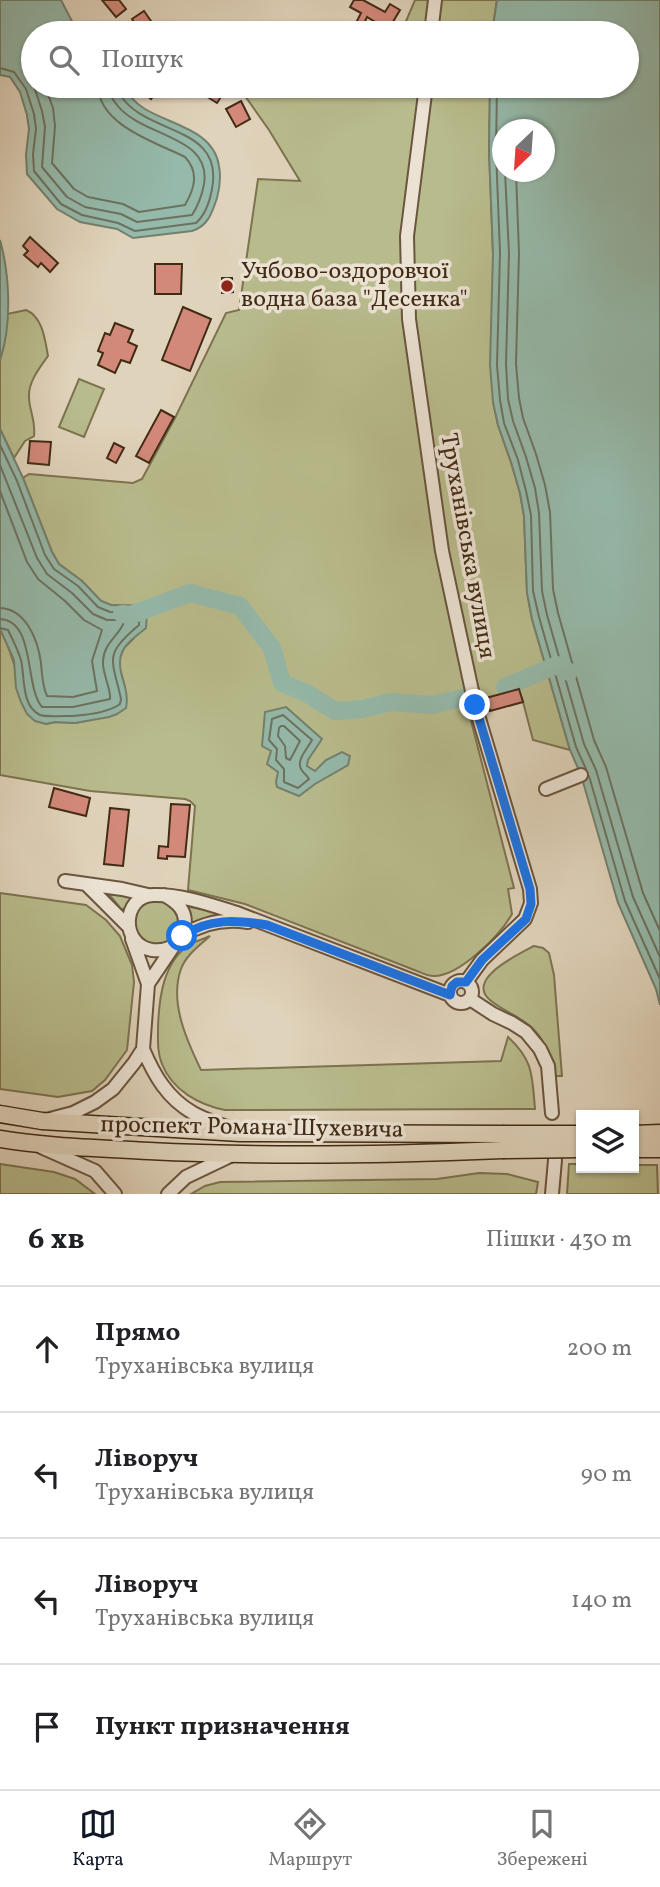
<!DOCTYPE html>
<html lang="uk">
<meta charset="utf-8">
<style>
:root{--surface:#fff;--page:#f2f2f2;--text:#202124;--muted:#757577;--line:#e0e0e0;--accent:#111827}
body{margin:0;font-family:Vollkorn,serif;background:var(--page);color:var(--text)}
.controls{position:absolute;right:21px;bottom:21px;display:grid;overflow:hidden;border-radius:0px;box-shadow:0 2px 5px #0004}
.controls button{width:63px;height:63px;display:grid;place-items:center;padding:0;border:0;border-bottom:2px solid var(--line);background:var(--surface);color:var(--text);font:35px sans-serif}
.compass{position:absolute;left:492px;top:119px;width:63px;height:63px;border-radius:50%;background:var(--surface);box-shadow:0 2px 5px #0004;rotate:205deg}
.stop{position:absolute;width:21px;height:21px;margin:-16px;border:5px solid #1a73e8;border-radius:50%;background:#fff}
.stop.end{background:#1a73e8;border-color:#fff;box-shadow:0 2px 7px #0008}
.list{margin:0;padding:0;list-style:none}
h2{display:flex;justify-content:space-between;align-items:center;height:91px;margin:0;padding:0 28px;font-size:30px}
h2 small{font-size:23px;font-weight:400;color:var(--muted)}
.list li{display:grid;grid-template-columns:46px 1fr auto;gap:21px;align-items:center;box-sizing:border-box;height:126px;padding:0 28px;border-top:2px solid var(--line)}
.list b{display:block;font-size:26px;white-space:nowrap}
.list p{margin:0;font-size:23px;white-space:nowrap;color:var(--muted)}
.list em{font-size:23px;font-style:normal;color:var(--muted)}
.icon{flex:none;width:38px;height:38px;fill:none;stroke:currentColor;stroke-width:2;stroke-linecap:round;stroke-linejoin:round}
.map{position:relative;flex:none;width:660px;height:1194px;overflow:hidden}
.search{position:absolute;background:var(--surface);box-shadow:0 2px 5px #0004;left:21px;right:21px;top:21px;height:77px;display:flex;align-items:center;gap:18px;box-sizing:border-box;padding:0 24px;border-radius:38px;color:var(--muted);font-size:26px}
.sheet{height:595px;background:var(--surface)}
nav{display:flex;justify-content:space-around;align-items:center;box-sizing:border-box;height:98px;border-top:2px solid var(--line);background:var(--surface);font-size:19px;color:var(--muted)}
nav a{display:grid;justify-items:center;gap:4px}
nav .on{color:var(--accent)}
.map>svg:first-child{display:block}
</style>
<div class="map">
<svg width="660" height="1194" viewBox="0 0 660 1194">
<rect width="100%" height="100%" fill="#e0d3bb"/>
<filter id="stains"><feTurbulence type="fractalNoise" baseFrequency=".00286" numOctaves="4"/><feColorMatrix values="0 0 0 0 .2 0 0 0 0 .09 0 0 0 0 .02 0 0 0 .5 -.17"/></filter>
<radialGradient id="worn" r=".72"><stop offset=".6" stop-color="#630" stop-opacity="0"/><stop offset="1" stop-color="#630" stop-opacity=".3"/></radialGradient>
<path fill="#b8bb8c" stroke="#7d7350" stroke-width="2" d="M415,0H497L492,33H401Z
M238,86H490L489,151L493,253V402L498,425L511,462L520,493L524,516L527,592L532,619L570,750L533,740L522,698L469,713L514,888L508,889L512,914C500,935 459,977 433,976C428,976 422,973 417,971L245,904L188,890L195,806L190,801L185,799L90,791L0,775V629L8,646L15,667L46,724L55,722L75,723L117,714L125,687L118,662L124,648L134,638L138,606L111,605L101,601L82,581L59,564L52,552L23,478L29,474L133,483L142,479L175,418L226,313L239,310L258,179L300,181L269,130Z
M26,310C43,317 45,340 48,356C40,367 28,382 29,397C29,411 36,419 34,436L25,441L14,458L0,429V360L4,343L7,314Z
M79,379L104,389L84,437L59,427Z
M107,892L133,897L124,909H121Z
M0,893L86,905L106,920L120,936L132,965L134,982L127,1050L105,1080L92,1091L58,1097L0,1089Z
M133 922a23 23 0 1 1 46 0a23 23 0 1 1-46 0Z
M190,907L214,911L216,914L215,917L194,924L190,923L187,908Z
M210,936C199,946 186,955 181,969C169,1002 187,1041 201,1070L501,1061L508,1037C534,1061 532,1076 535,1109L225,1110C199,1105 172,1090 162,1064C157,1052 158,1040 158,1027C159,998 163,962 190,944C196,941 204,939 210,936Z
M534,946L543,948L549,953L554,975L562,1076H555C551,1061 547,1044 535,1031C523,1017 504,1012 490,1000C465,979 519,954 534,946Z
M0,1164L54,1172L75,1179L95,1194H0Z
M569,1164H581V1168H634V1165H657L658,1194H567Z
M479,1173L507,1174L538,1182L536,1194H191L205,1186L220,1182L437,1179Z"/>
<path fill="#95b9aa" stroke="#74806e" stroke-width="2" fill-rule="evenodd" d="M0,0H61L78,33H33V86H122C129,95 135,103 145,109C171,125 214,130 219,166C221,177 220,187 217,198C212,213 208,226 192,231L133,238L117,229L80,222L57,209L27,174L26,154L29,129L27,115L20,92L10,77L0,75Z
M497,0H660V1005L656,989L618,903L581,775L570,750L532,619L527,593L524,516L520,493L511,462L498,425L493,402L490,365L493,253L489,151L490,86H627V33H492ZM503,130H544V172H503Z
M0,240C10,276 12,325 0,360Z
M0,429L23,478L52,552L59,564L82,581L101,601L111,605L138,606L147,614L146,628C125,645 114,651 123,680C126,690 128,698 126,708L117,714L109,717L75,723L55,722L46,724L35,721L27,714L21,702L16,688L14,660L0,629Z
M286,707L322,739L308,760L307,766L315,771L326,760L342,752L350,756L348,765L315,784L299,796L277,787L276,782L278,772L267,764L271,751L262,746L265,712Z"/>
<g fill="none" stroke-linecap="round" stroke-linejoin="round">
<path stroke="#6c7260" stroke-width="2" d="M0,68L14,72L26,89L34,114L36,129L33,154L34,171L61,204L82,215L118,223L135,231L196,223C205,215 210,200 212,189C224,127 152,135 124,100C120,95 118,92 117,86
M34,86L42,111L45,127L42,167L67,197L85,207L121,214L137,222L192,215C198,206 202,195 204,184C212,135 143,138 117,105C112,99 109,94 108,86
M45,86L53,108L55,126L52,163L74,189L88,197L123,204L139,212L185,205C195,188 199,172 185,157C155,142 99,125 98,86
M497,86L496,151L500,253L497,365L500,400L504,423L518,460L526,491L531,515L533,591L539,617L576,747L586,769
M505,172L509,253L506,364L508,399L513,421L526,457L535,488L539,513L542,591L547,615L584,744L596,770L633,897L660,957
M516,172L519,253L516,364L519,398L523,418L536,454L545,485L550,512L553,589L558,613L594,740L606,767L643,893L660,931
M0,445L17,481L45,555L54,569L78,586L98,607L110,612L134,613L139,617V625C103,655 112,658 121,699L120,704C108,713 87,715 72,716C66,716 44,717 40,715C21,706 25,677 21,660C18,650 13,640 8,630L0,628
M0,465L37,558L47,574L72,593L93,614L107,620H121L124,622C120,635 104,642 103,661C102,674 111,687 110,699L73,707H42C24,686 36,621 0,619
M0,491L27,562L38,579L65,601L84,620L102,630L92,661L97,691L73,697L47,696C42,685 42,674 41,663C38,640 26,609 0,608
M283,715L312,740C308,748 296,760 301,769C303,773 307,775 309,779L298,788L284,782V769L276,760L277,749L269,740L272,719Z
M281,726H284L300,741L290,760L286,758L285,746L278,736L279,728Z
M589,776L625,901L660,979"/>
<path stroke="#95b9aa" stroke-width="18" d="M122,614L131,615L190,593L240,606L272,648L282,683L306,693L335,711L362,709L391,702L432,705L463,698
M505,687L557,665L569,672"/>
</g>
<path fill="#d3897a" stroke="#422b15" stroke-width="2" d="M102,0H119L126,9L116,17Z
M354,0H363L385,12L390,4L400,10L388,30L367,17L360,32L353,29L361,13L350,7Z
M144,11L153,24L140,32L132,19Z
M136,86H162L151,99Z
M190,86H228L217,103Z
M241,101L250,119L236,127L226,109Z
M30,237L58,263L50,272L41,263L38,267L24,255L28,251L23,246Z
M155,264H182L181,294H155Z
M222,278H232L233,292L222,293Z
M183,307L211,319L190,371L162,360Z
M115,323L133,330L128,342L137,346L130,363L121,360L115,373L98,365L103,353L98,351L105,333L110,335Z
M161,410L174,417L149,463L136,456Z
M30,441L51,442L49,465L28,463Z
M114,443L124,448L116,463L107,458Z
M519,689L523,702L490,711L486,698Z
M54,788L90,798L86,816L49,807Z
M171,804L190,805L185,857L167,856V859L158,858L159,846L168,847Z
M110,808L129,810L123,866L104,864Z"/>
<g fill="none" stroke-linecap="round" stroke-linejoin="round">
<g stroke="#6a553e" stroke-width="16">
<path id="minor" d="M431,33L435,0
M426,86L407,236L409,319L442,551L475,705L530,889L531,903L525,919L482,960L466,982
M546,789L581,775
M65,881L122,889L148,895
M88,886L128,926
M164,895C177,902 188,911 184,928C182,934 181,939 177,943C170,949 161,951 152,950C120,945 122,896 153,895C181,894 211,905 237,913L450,995
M182,936C202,923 224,918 248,922
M450 992a11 11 0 1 1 22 0a11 11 0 1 1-22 0Z
M148,984L173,947
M470,999L493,1014L512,1023L526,1032L540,1049L548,1066L552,1113
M143,1049C154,1075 167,1098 193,1113C205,1120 220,1124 234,1130
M50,1119L73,1113L95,1102L113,1089L134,1063L143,1049L148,984L132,939
M41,1147L95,1171L115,1194
M168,1194L186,1177L232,1155
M552,1194L555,1160"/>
</g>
<g stroke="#422b15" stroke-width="19">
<path id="major" d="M0,1114L42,1121L240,1133L503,1134
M634,1134L660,1133
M0,1139C49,1147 99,1148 149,1151C267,1157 385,1155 503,1150
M634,1149H660"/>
</g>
<use href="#minor" stroke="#ebe2d3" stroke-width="12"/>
<use href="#major" stroke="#e0d3bb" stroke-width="16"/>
<g stroke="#422b15" stroke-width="19" stroke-linecap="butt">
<path id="major-bridge" d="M503,1134H581
M503,1150L581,1149"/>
</g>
<use href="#major-bridge" stroke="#e0d3bb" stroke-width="16"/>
</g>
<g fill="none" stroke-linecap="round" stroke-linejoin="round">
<path stroke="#1a73e8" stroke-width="9" d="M182,936C209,918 236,920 267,925L450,995L452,986L457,982H466L482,960L526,919L531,904L530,889L475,705"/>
</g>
<circle fill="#8f2418" stroke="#ebe2d3" stroke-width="2.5" cx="227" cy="286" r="7"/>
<g text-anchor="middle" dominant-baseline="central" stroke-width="7" stroke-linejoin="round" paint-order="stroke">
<g font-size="24" fill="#422b15" stroke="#ebe2d3" text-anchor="start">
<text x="241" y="272">Учбово-оздоровчої<tspan x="241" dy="28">водна база "Десенка"</tspan></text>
</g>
<g font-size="24" fill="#422b15" stroke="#ebe2d3">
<text transform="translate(467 546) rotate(80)">Труханівська вулиця</text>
<text transform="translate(252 1128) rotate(1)">проспект Романа Шухевича</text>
</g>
</g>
<rect width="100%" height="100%" filter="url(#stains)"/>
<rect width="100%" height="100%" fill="url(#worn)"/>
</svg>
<div class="controls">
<button><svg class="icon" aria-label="layers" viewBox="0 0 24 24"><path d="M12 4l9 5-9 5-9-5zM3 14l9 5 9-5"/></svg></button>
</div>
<svg class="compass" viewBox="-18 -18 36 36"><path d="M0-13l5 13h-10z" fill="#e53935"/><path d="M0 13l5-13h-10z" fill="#757577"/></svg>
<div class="stop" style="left:182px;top:936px"></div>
<div class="stop end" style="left:475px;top:705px"></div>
<div class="search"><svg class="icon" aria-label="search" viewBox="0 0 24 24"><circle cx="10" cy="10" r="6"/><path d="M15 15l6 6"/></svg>Пошук</div>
</div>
<section class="sheet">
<h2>6 хв<small>Пішки · 430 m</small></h2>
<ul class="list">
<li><svg class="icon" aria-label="ahead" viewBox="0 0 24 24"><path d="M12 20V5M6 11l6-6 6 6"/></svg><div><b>Прямо</b><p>Труханівська вулиця</p></div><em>200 m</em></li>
<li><svg class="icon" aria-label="left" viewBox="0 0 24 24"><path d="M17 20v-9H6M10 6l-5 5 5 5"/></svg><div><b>Ліворуч</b><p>Труханівська вулиця</p></div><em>90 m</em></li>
<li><svg class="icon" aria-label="left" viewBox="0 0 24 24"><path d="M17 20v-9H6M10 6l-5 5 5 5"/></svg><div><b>Ліворуч</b><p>Труханівська вулиця</p></div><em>140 m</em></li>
<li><svg class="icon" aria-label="arrive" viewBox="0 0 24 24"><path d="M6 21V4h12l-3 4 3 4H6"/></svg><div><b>Пункт призначення</b></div></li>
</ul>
</section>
<nav>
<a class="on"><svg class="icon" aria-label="map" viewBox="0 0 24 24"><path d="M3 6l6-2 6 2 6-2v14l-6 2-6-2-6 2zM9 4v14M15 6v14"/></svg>Карта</a>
<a><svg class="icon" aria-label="directions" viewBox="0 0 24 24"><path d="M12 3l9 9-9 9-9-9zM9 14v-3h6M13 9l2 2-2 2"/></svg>Маршрут</a>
<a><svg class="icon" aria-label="saved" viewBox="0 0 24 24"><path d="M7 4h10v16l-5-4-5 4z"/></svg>Збережені</a>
</nav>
